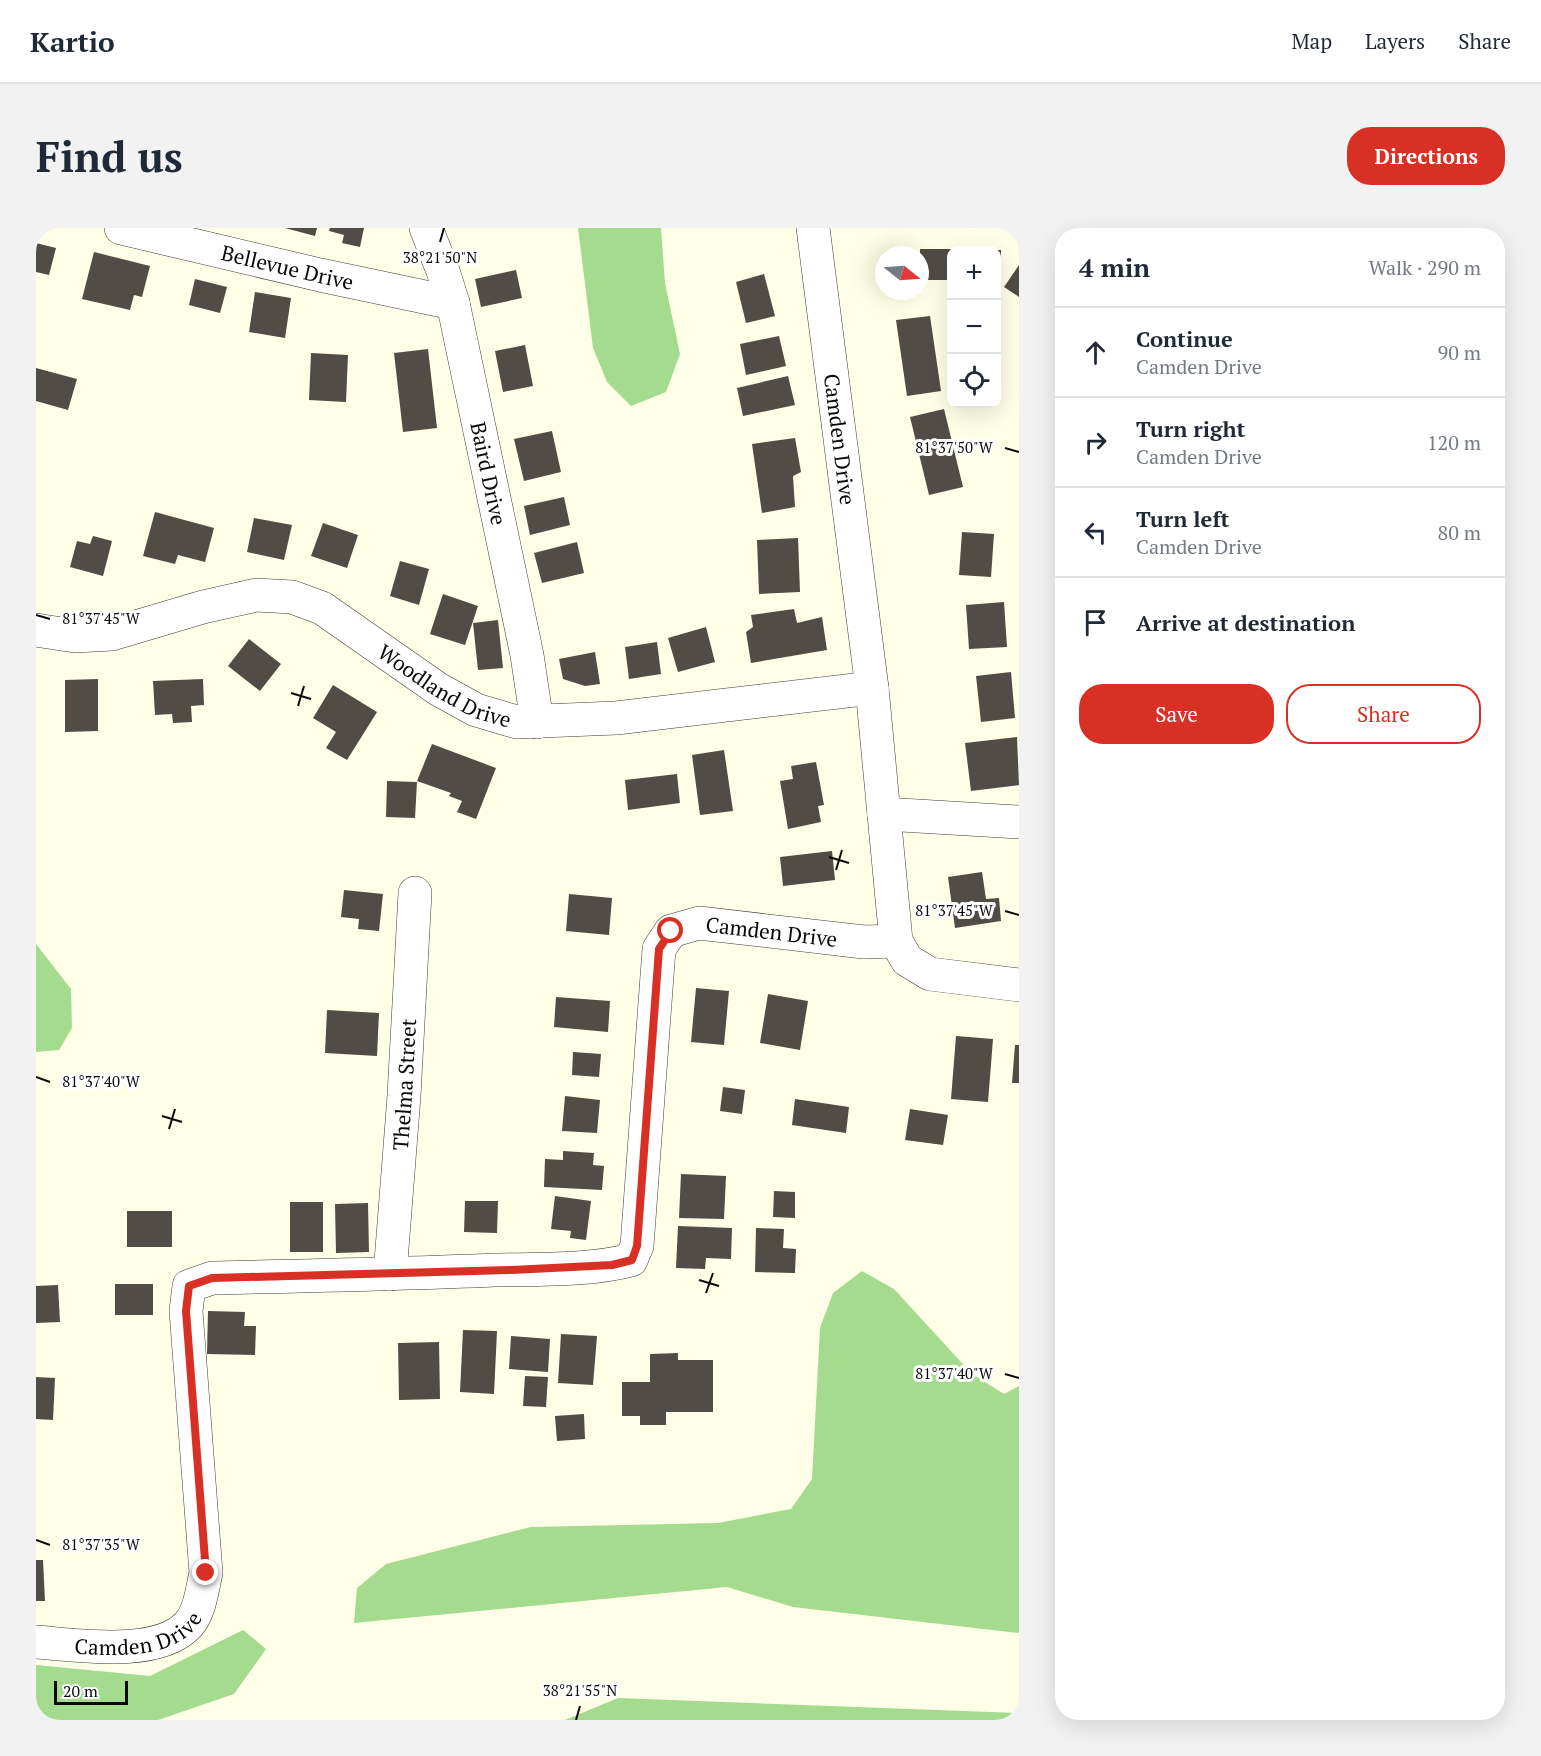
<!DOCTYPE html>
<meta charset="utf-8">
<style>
:root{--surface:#fff;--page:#f2f2f3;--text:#1f2937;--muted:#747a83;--line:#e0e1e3;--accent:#d93025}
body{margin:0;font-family:"PT Serif",serif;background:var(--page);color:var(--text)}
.controls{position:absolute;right:18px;top:18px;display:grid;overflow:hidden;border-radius:12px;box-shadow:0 6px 24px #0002}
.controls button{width:54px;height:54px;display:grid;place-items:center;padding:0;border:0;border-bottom:2px solid var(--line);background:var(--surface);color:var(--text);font:30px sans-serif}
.compass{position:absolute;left:839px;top:18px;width:54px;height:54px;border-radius:50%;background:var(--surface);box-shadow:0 6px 24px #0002;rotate:107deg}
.scale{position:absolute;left:18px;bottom:15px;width:74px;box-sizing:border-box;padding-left:6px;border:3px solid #090909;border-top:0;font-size:16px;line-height:21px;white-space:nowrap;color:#090909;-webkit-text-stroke:4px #fff;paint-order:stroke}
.stop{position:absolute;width:18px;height:18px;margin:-14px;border:4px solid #d93025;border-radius:50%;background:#fff}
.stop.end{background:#d93025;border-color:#fff;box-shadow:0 2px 6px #0008}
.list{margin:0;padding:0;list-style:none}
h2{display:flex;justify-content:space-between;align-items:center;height:78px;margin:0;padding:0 24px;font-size:26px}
h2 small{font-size:20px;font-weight:400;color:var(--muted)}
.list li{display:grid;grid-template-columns:39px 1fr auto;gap:18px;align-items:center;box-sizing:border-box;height:90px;padding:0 24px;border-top:2px solid var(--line)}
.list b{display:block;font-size:22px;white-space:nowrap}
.list p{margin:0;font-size:20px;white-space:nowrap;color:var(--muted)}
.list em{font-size:20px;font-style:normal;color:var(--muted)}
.actions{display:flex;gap:12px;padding:18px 24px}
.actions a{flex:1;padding:14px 0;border:2px solid var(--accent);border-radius:24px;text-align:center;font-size:21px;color:var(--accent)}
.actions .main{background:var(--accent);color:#fff}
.icon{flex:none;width:33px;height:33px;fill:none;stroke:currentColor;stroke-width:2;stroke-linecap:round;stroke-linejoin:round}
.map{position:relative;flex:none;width:983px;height:1492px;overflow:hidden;border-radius:24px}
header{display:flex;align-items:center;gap:36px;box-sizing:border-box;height:84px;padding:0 30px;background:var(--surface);border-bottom:2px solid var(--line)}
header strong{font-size:28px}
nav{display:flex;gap:33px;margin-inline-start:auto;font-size:21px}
.intro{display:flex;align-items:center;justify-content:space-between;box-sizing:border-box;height:144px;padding:0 36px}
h1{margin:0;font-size:42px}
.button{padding:15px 27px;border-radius:24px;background:var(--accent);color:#fff;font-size:21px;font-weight:700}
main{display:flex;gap:36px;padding:0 36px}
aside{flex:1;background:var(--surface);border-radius:24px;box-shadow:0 6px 24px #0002}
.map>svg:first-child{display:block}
</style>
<header>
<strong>Kartio</strong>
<nav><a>Map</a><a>Layers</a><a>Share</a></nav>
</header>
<div class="intro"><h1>Find us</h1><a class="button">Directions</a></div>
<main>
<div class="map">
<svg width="983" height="1492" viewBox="0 0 983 1492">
<rect width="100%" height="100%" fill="#fffee6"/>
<path fill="#a5db8e" d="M542,0H625L629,55L644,126L630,164L595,178L571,154L557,120Z
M0,716L35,761L36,800L23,822L0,824Z
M826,1043L858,1061L936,1146L968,1166L983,1158V1405L757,1379L691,1359L318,1395L321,1360L350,1336L495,1299L682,1295L755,1281L776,1251L784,1100L797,1065Z
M207,1402L230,1421L198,1466L122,1492H0V1437L114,1448Z
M582,1470L983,1485V1492H529Z"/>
<path fill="#524c46" d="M249,0H281L279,8Z
M294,0H328L324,19L306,15L308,7L293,3Z
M0,15L20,20L13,47L0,44Z
M884,21H915V52H884Z
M960,22H965V53H960Z
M58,24L114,38L106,69L98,67L94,82L46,71Z
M983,37V69L968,59Z
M480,42L486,70L445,79L439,51Z
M728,46L739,88L710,95L700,54Z
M159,51L191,59L184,85L153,77Z
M219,64L255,70L249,110L213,104Z
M894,88L905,163L871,168L860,92Z
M743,108L750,138L710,147L704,116Z
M489,117L497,158L467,164L459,123Z
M392,121L401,200L367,204L358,125Z
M275,125L312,127L310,174L273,172Z
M0,140L41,151L32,182L0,173Z
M752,148L759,177L707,188L701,160Z
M908,181L927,259L893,267L874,189Z
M516,203L525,244L488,253L478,211Z
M759,210L765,244L757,248L759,279L726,285L716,216Z
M528,269L534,297L494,307L488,278Z
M119,284L178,300L169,334L142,327L139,336L107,328Z
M218,290L256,297L248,332L211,324Z
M287,295L322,307L311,340L275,328Z
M926,304L958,306L955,349L923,347Z
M57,308L76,313L67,348L34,339L41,313L54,316Z
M762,310L764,364L723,366L721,312Z
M541,314L548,345L506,355L498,325Z
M364,333L393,341L383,377L354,368Z
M407,366L442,378L429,417L394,406Z
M968,374L971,419L933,421L930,377Z
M758,381L761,395L786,389L791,422L715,435L710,404L717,399L715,387Z
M462,392L467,440L442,442L437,395Z
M670,399L679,434L642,444L632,410Z
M213,411L245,436L224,463L192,438Z
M621,414L625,446L593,451L589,419Z
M559,424L564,456L549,458L527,451L523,431Z
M975,444L979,490L945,494L940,448Z
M62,451V503L29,504V452Z
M167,451L168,477L155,478L156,494L137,495L136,486L119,487L117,453Z
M297,457L341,484L311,532L290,520L300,504L277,490Z
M981,509L983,557L935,563L929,515Z
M396,516L460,540L440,591L421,584L426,573L413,568L415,565L381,553Z
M688,522L697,583L664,587L656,527Z
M780,534L788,577L782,578L785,594L752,601L744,553L757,551L755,538Z
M641,546L644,575L592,582L589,552Z
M351,553L381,554L379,590L350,589Z
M796,623L799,652L747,658L744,629Z
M946,644L950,671L963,670L965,693L919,700L912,649Z
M308,662L347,666L343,703L322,701L323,691L305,689Z
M533,666L576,670L573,707L530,703Z
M660,760L693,763L688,817L655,814Z
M732,766L772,773L764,822L724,815Z
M520,769L574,773L572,804L518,799Z
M291,782L343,785L341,828L289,825Z
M920,808L957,811L952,874L915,871Z
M979,817H983V855H976Z
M537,824L565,826L563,849L536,847Z
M687,859L709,862L706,886L684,883Z
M529,868L564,872L561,905L526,903Z
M759,871L813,879L810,905L756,897Z
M874,881L912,887L907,917L869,912Z
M527,923L558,925L557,937L568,938L566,962L508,959L509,931L527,932Z
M645,946L690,948L688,991L643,990Z
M738,963L759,964V990L737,989Z
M519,968L555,973L550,1012L534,1010L535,1003L515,1001Z
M429,973H462L461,1005L428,1004Z
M254,974H287V1024H254Z
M332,975L333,1024L300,1025L299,976Z
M91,983H136V1019H91Z
M642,998L696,1000L695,1031L670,1030L669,1041L640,1040Z
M720,1000L748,1001L747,1020L760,1021L759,1045L719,1044Z
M79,1056H117V1087H79Z
M22,1057L24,1094L0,1095V1058Z
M172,1083L209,1084L208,1098H220L219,1127L171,1126Z
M427,1102L461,1103L458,1166L424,1164Z
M525,1106L561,1108L557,1157L522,1155Z
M475,1108L514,1111L512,1144L473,1141Z
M403,1114L404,1171L363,1172L362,1115Z
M642,1125V1132H677V1184H630V1197H604V1188H586V1154H614V1126Z
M489,1148L512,1149L510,1179L487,1178Z
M0,1149L19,1150L17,1192L0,1191Z
M548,1186L549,1211L521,1213L519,1188Z
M0,1332H7L9,1373H0Z"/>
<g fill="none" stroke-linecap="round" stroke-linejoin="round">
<g stroke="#3c3c3c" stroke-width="34">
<g id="minor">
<path id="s1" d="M85,0L284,47L417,75"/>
<path id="s2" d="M390,0L407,43L417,75L491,427L501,494"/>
<path id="s3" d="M777,0L836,460L860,713L871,732L894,746L983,757"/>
<path id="s4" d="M0,402L39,408L76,406L167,379L220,367L256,369L286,380L402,461L440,482L481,494L580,490L836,460"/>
<path d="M848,586L983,594"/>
<path id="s5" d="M354,1046L368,868L379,665"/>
<path id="s6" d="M0,1414C41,1417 121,1430 152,1397C164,1384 166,1362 170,1345L150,1083L153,1058L176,1050C270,1048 365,1046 459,1042C504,1041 552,1043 595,1032L601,1018L623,721L635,703L663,695L828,714L860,713"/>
</g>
</g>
<use href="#minor" stroke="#fff" stroke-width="33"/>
</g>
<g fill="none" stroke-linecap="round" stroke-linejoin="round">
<path stroke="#d93025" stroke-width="8" d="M170,1345L150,1083L153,1058L176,1050L476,1042L576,1037L596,1032L601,1018L623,721L635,703"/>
</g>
<path fill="none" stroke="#090909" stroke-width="2" d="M404,14L408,0M969,220L983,224M0,387L14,391M255,465L275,471M262,478L268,458M793,629L813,635M800,642L806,622M969,683L983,687M0,849L14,854M126,888L146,894M133,901L139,881M663,1052L683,1058M670,1065L677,1045M969,1146L983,1150M0,1312L14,1317M540,1492L544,1478"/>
<g text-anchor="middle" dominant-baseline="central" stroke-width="6" stroke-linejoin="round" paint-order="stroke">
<g font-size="21" fill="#090909" stroke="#fff">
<text stroke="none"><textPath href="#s1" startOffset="171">Bellevue Drive</textPath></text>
<text stroke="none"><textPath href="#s3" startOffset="213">Camden Drive</textPath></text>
<text stroke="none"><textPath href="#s2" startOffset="254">Baird Drive</textPath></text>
<text stroke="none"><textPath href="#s4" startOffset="440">Woodland Drive</textPath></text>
<text stroke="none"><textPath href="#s6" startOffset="1382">Camden Drive</textPath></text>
<text stroke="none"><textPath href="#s5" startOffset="190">Thelma Street</textPath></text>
<text stroke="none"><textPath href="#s6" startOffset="105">Camden Drive</textPath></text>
</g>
</g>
<g font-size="15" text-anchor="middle" fill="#090909" stroke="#fff" stroke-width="6" stroke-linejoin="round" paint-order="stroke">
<text x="404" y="35">38°21'50"N</text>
<text x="918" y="225">81°37'50"W</text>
<text x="65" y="396">81°37'45"W</text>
<text x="918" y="688">81°37'45"W</text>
<text x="65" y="859">81°37'40"W</text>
<text x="918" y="1151">81°37'40"W</text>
<text x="65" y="1322">81°37'35"W</text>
<text x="544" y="1468">38°21'55"N</text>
</g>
</svg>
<div class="controls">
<button>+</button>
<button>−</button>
<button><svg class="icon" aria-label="locate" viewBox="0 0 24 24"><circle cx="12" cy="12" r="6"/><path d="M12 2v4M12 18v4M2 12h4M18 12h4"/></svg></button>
</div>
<svg class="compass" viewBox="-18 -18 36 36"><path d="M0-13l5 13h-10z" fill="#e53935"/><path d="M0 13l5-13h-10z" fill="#747a83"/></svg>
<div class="scale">20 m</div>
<div class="stop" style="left:635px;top:703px"></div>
<div class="stop end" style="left:170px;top:1345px"></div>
</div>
<aside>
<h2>4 min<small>Walk · 290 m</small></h2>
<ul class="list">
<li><svg class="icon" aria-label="ahead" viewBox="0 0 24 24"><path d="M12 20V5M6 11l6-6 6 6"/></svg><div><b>Continue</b><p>Camden Drive</p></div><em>90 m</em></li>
<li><svg class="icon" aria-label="right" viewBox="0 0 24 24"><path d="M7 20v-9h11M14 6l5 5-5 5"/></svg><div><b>Turn right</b><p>Camden Drive</p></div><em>120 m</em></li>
<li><svg class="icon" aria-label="left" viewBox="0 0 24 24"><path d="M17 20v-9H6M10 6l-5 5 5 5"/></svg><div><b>Turn left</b><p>Camden Drive</p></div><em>80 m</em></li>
<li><svg class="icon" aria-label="arrive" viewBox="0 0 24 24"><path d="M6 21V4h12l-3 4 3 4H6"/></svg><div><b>Arrive at destination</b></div></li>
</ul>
<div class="actions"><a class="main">Save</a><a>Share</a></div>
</aside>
</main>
